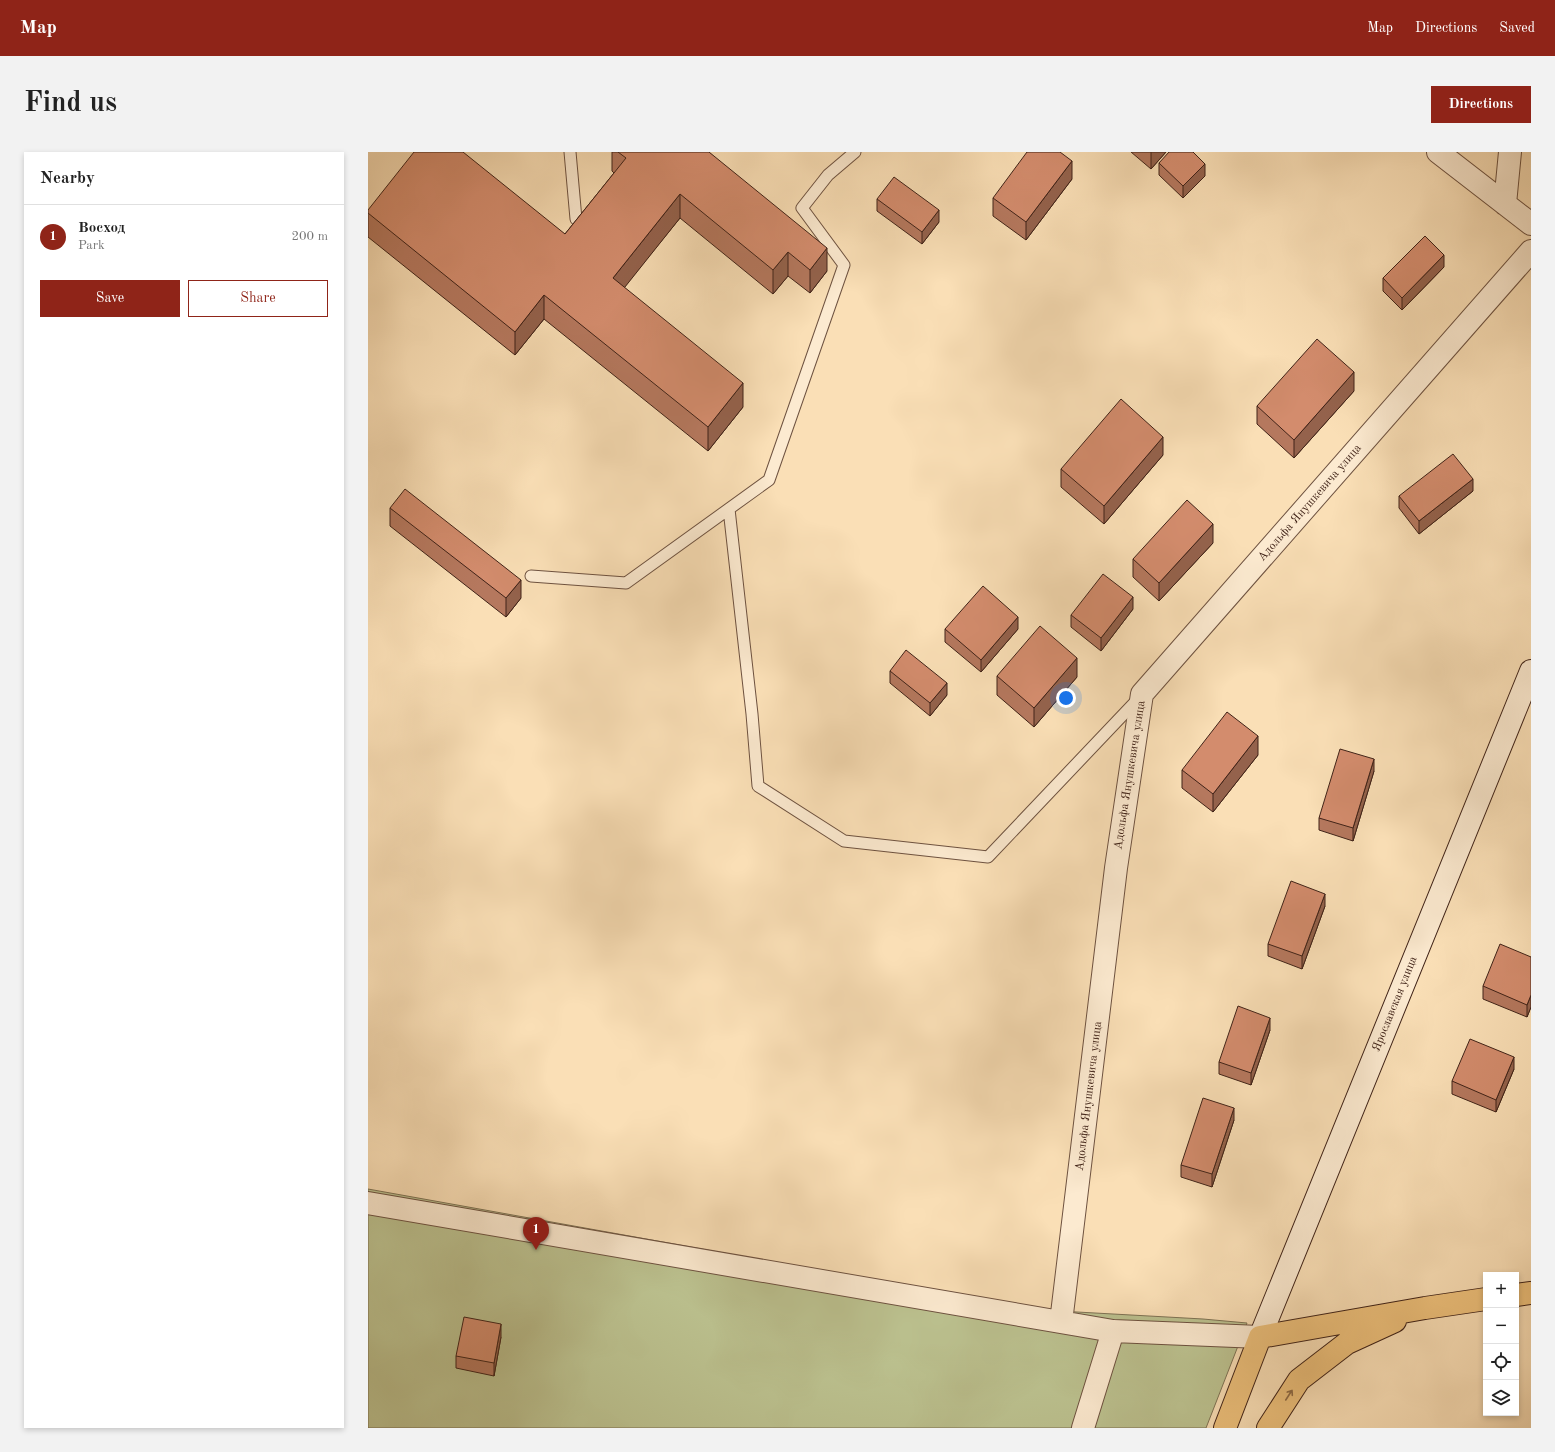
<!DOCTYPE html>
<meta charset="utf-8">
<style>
:root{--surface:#fff;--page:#f2f2f2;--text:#222;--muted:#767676;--line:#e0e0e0;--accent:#8f2418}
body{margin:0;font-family:"Old Standard TT",serif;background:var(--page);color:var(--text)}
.controls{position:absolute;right:12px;bottom:12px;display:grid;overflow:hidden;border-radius:0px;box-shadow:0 2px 6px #0003}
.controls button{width:36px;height:36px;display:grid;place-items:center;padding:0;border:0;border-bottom:1px solid var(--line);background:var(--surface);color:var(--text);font:20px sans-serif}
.you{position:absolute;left:698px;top:546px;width:14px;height:14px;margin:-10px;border:3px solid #fff;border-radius:50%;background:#1a73e8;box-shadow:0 0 0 6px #1a73e833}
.badge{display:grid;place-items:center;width:26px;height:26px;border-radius:50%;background:var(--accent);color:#fff;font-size:13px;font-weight:700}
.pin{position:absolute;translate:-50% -33px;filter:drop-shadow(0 1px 2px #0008)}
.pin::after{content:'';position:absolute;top:21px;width:14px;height:12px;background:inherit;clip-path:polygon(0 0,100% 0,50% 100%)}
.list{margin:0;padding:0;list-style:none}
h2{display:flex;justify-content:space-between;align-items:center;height:52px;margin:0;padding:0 16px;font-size:17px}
h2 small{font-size:13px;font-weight:400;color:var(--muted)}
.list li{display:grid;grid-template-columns:26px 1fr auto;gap:12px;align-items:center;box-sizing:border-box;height:64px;padding:0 16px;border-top:1px solid var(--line)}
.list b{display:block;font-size:15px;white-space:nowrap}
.list p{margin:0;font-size:13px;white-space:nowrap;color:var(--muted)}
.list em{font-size:13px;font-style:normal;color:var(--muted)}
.actions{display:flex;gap:8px;padding:12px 16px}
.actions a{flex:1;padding:9px 0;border:1px solid var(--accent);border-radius:0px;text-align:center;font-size:14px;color:var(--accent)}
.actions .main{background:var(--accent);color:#fff}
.icon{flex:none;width:22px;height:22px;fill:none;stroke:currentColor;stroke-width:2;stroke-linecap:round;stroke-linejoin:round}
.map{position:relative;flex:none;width:1163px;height:1276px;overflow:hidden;border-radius:0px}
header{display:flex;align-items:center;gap:24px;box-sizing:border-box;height:56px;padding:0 20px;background:var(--accent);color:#fff}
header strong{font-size:19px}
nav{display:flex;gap:22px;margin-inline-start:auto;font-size:14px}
.intro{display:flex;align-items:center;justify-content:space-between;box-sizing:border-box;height:96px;padding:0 24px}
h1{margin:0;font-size:28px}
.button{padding:10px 18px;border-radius:0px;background:var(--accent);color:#fff;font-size:14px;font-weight:700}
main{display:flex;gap:24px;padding:0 24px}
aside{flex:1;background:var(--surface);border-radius:0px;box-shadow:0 2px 6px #0003}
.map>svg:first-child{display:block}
</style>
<header>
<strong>Map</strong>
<nav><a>Map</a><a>Directions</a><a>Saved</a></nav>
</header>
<div class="intro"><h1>Find us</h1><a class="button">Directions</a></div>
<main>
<aside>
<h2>Nearby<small></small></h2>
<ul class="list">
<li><span class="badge">1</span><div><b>Восход</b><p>Park</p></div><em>200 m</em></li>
</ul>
<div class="actions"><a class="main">Save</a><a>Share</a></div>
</aside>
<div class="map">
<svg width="1163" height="1276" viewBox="0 0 1163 1276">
<rect width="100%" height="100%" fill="#fadfb6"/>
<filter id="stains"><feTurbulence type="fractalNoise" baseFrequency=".005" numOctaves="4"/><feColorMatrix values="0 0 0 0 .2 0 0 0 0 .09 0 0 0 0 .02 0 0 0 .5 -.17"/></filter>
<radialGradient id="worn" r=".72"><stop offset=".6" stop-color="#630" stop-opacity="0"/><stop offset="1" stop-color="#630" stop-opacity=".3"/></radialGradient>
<path fill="#bcc290" stroke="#7e7254" d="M0,1037L673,1158L835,1167L879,1171L838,1276H0Z"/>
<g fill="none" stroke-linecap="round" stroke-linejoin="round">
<g stroke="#6e5240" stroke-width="13">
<path id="lane" d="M202,0L208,67
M361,357L384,562L390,634L476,689L620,705L771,546
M163,424L258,431L401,328L476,113L434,56L460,23L487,0"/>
</g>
<g stroke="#6e5240" stroke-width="24">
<path id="street" d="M1070,0L1163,72
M1137,52L1142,0
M0,1051L745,1179L892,1185
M693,1170L748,716L774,542L1163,99
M715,1276L745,1179"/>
</g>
<g stroke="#402318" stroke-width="24">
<path id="secondary" d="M892,1185L1163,519"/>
</g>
<g stroke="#402318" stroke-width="24">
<path id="highway" d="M1148,1143L1163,1141
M857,1276L892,1185L1057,1156L1118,1147
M900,1276L931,1228L979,1191L1027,1169"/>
</g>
<use href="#lane" stroke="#fcead0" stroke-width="11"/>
<use href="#street" stroke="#fcead0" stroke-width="22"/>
<use href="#secondary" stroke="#fcead0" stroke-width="22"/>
<use href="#highway" stroke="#edc07b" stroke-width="22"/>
</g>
<path fill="#b5785e" stroke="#402318" d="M244,0H341L459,119L442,141L420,124L405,142L312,66L256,135L375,255L340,299L176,167L147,203L0,85V58L197,82L246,21L244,19Z
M763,0H798L783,17Z
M791,11L837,24L815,46L791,23Z
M704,27L658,88L625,64V46Z
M509,47L571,70L554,92L509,59Z
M1076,115L1034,158L1015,139V126Z
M986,239L926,306L889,272V254Z
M795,303L736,372L693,335V317Z
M1105,339L1051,382L1031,356V344Z
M22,356L153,446L138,465L22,374Z
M845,391L791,449L765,425V407Z
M765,457L733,499L703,475V463Z
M577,477H650L613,520L577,490Z
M522,519L579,543L562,564L522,531Z
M629,524L709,525L666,575L629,543Z
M890,603L845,660L814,636V618Z
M1006,619L985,689L951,678V666Z
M957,754L934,817L900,804V792Z
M1163,805V855L1159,865L1115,847V834Z
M902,878L883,933L851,922V910Z
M1146,917L1128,960L1084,942V929Z
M866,968L844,1035L813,1025V1013Z
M133,1185L126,1224L88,1216V1204Z"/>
<path fill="#94624c" stroke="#402318" d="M783,0H798L783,17Z
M704,9V27L658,88V70Z
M837,12V24L815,46V34Z
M312,42V66L245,150V126Z
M571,58V70L554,92V80Z
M459,96V119L442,141V118Z
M420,100V124L405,142V118Z
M1076,103V115L1034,158V146Z
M176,143V167L147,203V180Z
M986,220V239L926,306V288Z
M375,231V255L340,299V275Z
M795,285V303L736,372V354Z
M1105,327V339L1051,382V369Z
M845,372V391L791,449V431Z
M153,428V446L138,465V446Z
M765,445V457L733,499V486Z
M650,465V477L613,520V508Z
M709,506V525L666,575V556Z
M579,531V543L562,564V551Z
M890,584V603L845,660V642Z
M1006,607V619L985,689V676Z
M957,742V754L934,817V804Z
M1163,843V855L1159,865V853Z
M902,866V878L883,933V921Z
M1146,905V917L1128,960V948Z
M866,956V968L844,1035V1022Z
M133,1172V1185L126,1224V1211Z"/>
<path fill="#d38c6d" stroke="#402318" d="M46,0H95L197,82L258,6L250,0H341L459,96L442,118L420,100L405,118L312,42L245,126L375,231L340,275L176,143L147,180L0,61V58Z
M659,0H692L704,9L658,70L625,46Z
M801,0H825L837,12L815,34L791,11Z
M526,25L571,58L554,80L509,47Z
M1057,84L1076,103L1034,146L1015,126Z
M949,187L986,220L926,288L889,254Z
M753,247L795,285L736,354L693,317Z
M1085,302L1105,327L1051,369L1031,344Z
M37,337L153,428L138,446L22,356Z
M819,348L845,372L791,431L765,407Z
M735,422L765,445L733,486L703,463Z
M615,434L650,465L613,508L577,477Z
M672,474L709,506L666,556L629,524Z
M538,498L579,531L562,551L522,519Z
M859,560L890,584L845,642L814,618Z
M972,597L1006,607L985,676L951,666Z
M923,729L957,742L934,804L900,792Z
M1132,792L1163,805V843L1159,853L1115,834Z
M870,854L902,866L883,921L851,910Z
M1102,887L1146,905L1128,948L1084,929Z
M835,946L866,956L844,1022L813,1013Z
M96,1165L133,1172L126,1211L88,1204Z"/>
<defs><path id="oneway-shaft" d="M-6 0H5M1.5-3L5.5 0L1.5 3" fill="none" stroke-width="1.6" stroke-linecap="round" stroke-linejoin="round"/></defs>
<use stroke="#8e6a45" href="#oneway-shaft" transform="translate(921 1243) rotate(-57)"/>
<g text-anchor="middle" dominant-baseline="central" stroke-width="3" stroke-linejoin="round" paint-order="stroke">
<g font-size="12" fill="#402318" stroke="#fcead0">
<text transform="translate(942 351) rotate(-49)">Адольфа Янушкевича улица</text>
<text transform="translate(762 623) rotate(-81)">Адольфа Янушкевича улица</text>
<text transform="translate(1027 852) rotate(-68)">Ярославская улица</text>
<text transform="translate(721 944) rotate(-83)">Адольфа Янушкевича улица</text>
</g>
</g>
<rect width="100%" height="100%" filter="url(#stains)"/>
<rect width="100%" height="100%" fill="url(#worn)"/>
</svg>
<div class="controls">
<button>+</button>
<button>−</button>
<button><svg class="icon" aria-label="locate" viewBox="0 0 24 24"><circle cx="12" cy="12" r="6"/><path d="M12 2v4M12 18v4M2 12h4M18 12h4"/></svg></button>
<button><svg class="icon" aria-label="layers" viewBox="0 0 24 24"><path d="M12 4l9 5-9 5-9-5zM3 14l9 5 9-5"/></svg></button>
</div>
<div class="you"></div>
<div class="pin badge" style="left:168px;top:1098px">1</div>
</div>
</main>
